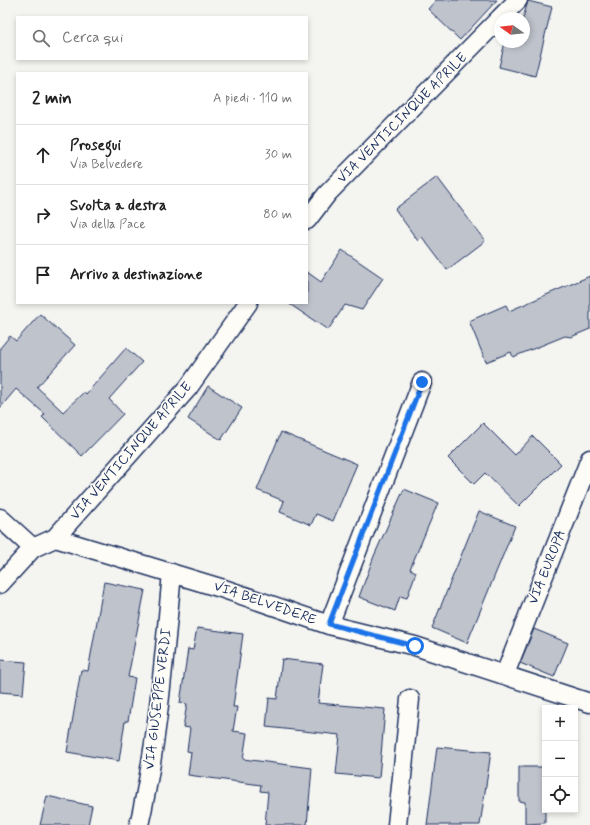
<!DOCTYPE html>
<html lang="it">
<meta charset="utf-8">
<style>
:root{--surface:#fff;--page:#f2f2f2;--text:#222;--muted:#767676;--line:#e0e0e0}
body{margin:0;font-family:Mynerve,sans-serif;background:var(--page);color:var(--text)}
.controls{position:absolute;right:12px;bottom:12px;display:grid;overflow:hidden;border-radius:0px;box-shadow:0 2px 6px #0003}
.controls button{width:36px;height:36px;display:grid;place-items:center;padding:0;border:0;border-bottom:1px solid var(--line);background:var(--surface);color:var(--text);font:20px sans-serif}
.compass{position:absolute;left:494px;top:12px;width:36px;height:36px;border-radius:50%;background:var(--surface);box-shadow:0 2px 6px #0003;rotate:284deg}
.stop{position:absolute;width:12px;height:12px;margin:-9px;border:3px solid #1a73e8;border-radius:50%;background:#fff}
.stop.end{background:#1a73e8;border-color:#fff;box-shadow:0 1px 4px #0008}
.list{margin:0;padding:0;list-style:none}
h2{display:flex;justify-content:space-between;align-items:center;height:52px;margin:0;padding:0 16px;font-size:17px}
h2 small{font-size:13px;font-weight:400;color:var(--muted)}
.list li{display:grid;grid-template-columns:26px 1fr auto;gap:12px;align-items:center;box-sizing:border-box;height:60px;padding:0 16px;border-top:1px solid var(--line)}
.list b{display:block;font-size:15px;white-space:nowrap}
.list p{margin:0;font-size:13px;white-space:nowrap;color:var(--muted)}
.list em{font-size:13px;font-style:normal;color:var(--muted)}
.icon{flex:none;width:22px;height:22px;fill:none;stroke:currentColor;stroke-width:2;stroke-linecap:round;stroke-linejoin:round}
.map{position:relative;flex:none;width:590px;height:825px;overflow:hidden}
.search{position:absolute;background:var(--surface);box-shadow:0 2px 6px #0003;left:16px;top:16px;width:292px;height:44px;display:flex;align-items:center;gap:10px;box-sizing:border-box;padding:0 14px;border-radius:0px;color:var(--muted);font-size:15px}
.panel{position:absolute;background:var(--surface);box-shadow:0 2px 6px #0003;left:16px;top:72px;width:292px;height:232px;border-radius:0px}
.map>svg:first-child{display:block}
</style>
<div class="map">
<svg width="590" height="825" viewBox="0 0 590 825">
<rect width="100%" height="100%" fill="#f4f4f1"/>
<filter id="ink" filterUnits="userSpaceOnUse"><feTurbulence type="fractalNoise" baseFrequency=".025" numOctaves="2"/><feDisplacementMap in="SourceGraphic" scale="8" xChannelSelector="R" yChannelSelector="G"/><feConvolveMatrix kernelMatrix="1 2 1 2 8 2 1 2 1" color-interpolation-filters="sRGB"/></filter>
<g filter="url(#ink)">
<path fill="#bfc3cc" stroke="#1b2f5e" d="M436,0H497L460,40L428,9Z
M528,1L552,7L535,76L499,67L505,42H524L523,18Z
M437,177L485,241L447,270L422,237L418,241L395,209Z
M342,250L383,278L362,310L345,305L328,330L288,303H307V272L321,282Z
M590,276V329L571,337L565,336L513,357L511,352L486,362L469,321L506,305L509,311Z
M40,314L75,345L37,387L63,412L84,392L86,394L126,348L142,362L109,399L123,414L82,456L42,417L45,414L16,389L0,408V348L10,336L16,341Z
M208,386L242,408L221,440L188,419Z
M483,423L515,455L533,436L561,464L519,506L485,473L474,484L448,458Z
M281,432L357,464L333,521L316,514L311,525L280,512L284,501L257,490Z
M404,489L438,503L410,569L416,572L407,598L400,596L395,611L359,597L374,556Z
M479,511L515,526L467,643L432,628Z
M104,582L145,590L128,677L135,678L128,721H125L119,761L67,752L81,670L88,671Z
M197,628L243,634L233,707H237L233,731L247,733L243,759L312,768L307,825H265L268,792L260,791L261,785L188,775L191,752L187,751L190,728L183,727L187,704L180,703L188,649L193,650Z
M534,629L568,643L554,677L520,663Z
M282,659L323,664L318,703L385,709L379,778L336,774L340,735L266,727L269,698L277,699Z
M0,660L26,662L23,694L0,692Z
M437,747L491,752L480,825H427Z
M519,767H545V823L525,824V802L519,801Z
M47,796L92,806L88,825H40Z"/>
<g fill="none" stroke-linecap="round" stroke-linejoin="round">
<g stroke="#1b2f5e" stroke-width="21">
<path id="minor" d="M500,18L518,0
M307,220L327,194L500,18
M0,518L33,548
M55,538L224,589L329,625L415,646L590,703
M0,584L33,548L55,538L188,388L248,303
M329,625L422,382
M505,674L590,459
M139,825C158,743 164,657 172,573
M397,825L410,699"/>
</g>
<use href="#minor" stroke="#fdfcf7" stroke-width="18"/>
</g>
</g>
<g fill="none" stroke-linecap="round" stroke-linejoin="round" filter="url(#ink)">
<path stroke="#1a73e8" stroke-width="5" d="M415,646L329,624L422,382"/>
</g>
<g text-anchor="middle" dominant-baseline="central" stroke-width="3" stroke-linejoin="round" paint-order="stroke">
<g font-size="14" fill="#1b2f5e" stroke="#fdfcf7">
<text transform="translate(402 118) rotate(-45)">VIA VENTICINQUE APRILE</text>
<text transform="translate(131 451) rotate(-49)">VIA VENTICINQUE APRILE</text>
<text transform="translate(547 567) rotate(-68)">VIA EUROPA</text>
<text transform="translate(265 603) rotate(19)">VIA BELVEDERE</text>
<text transform="translate(158 699) rotate(-83)">VIA GIUSEPPE VERDI</text>
</g>
</g>
</svg>
<div class="controls">
<button>+</button>
<button>−</button>
<button><svg class="icon" aria-label="locate" viewBox="0 0 24 24"><circle cx="12" cy="12" r="6"/><path d="M12 2v4M12 18v4M2 12h4M18 12h4"/></svg></button>
</div>
<svg class="compass" viewBox="-18 -18 36 36"><path d="M0-13l5 13h-10z" fill="#e53935"/><path d="M0 13l5-13h-10z" fill="#767676"/></svg>
<div class="stop" style="left:415px;top:646px"></div>
<div class="stop end" style="left:422px;top:382px"></div>
<div class="search"><svg class="icon" aria-label="search" viewBox="0 0 24 24"><circle cx="10" cy="10" r="6"/><path d="M15 15l6 6"/></svg>Cerca qui</div>
<section class="panel">
<h2>2 min<small>A piedi · 110 m</small></h2>
<ul class="list">
<li><svg class="icon" aria-label="ahead" viewBox="0 0 24 24"><path d="M12 20V5M6 11l6-6 6 6"/></svg><div><b>Prosegui</b><p>Via Belvedere</p></div><em>30 m</em></li>
<li><svg class="icon" aria-label="right" viewBox="0 0 24 24"><path d="M7 20v-9h11M14 6l5 5-5 5"/></svg><div><b>Svolta a destra</b><p>Via della Pace</p></div><em>80 m</em></li>
<li><svg class="icon" aria-label="arrive" viewBox="0 0 24 24"><path d="M6 21V4h12l-3 4 3 4H6"/></svg><div><b>Arrivo a destinazione</b></div></li>
</ul>
</section>
</div>
